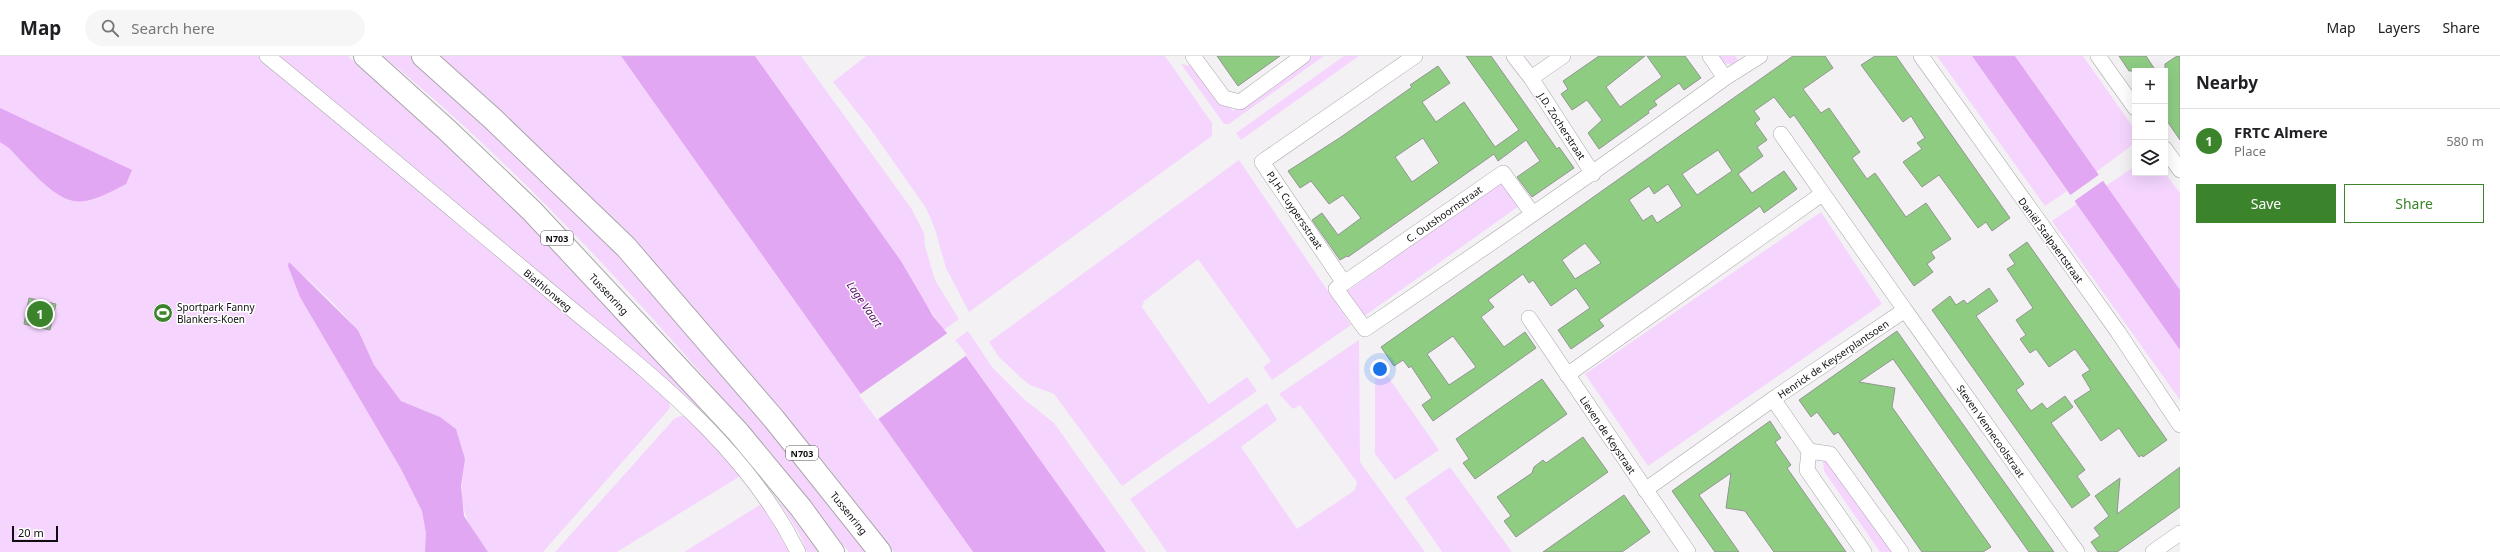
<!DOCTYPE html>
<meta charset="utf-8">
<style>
:root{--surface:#fff;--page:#f6f6f6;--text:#202124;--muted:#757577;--line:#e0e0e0;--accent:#3b842b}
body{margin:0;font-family:"Noto Sans",sans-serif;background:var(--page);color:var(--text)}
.controls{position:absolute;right:12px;top:12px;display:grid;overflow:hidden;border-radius:0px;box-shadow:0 4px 16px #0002}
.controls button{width:36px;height:36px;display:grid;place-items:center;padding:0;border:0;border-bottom:1px solid var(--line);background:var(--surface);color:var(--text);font:20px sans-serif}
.scale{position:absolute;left:12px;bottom:10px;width:46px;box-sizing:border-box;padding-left:4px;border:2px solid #0e0d0f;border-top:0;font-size:11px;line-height:14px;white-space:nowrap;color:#0e0d0f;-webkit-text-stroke:3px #fff;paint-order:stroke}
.you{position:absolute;left:1380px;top:313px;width:14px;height:14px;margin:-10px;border:3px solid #fff;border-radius:50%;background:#1a73e8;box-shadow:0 0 0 6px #1a73e833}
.badge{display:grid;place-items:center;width:26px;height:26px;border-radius:50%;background:var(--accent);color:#fff;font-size:13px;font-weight:700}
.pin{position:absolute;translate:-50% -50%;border:2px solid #fff;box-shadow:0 1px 4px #0006}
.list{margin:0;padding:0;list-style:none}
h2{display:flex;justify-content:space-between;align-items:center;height:52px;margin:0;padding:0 16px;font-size:17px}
h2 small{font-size:13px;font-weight:400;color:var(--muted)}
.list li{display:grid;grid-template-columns:26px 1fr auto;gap:12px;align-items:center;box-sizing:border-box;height:64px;padding:0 16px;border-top:1px solid var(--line)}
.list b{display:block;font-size:15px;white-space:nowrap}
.list p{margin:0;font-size:13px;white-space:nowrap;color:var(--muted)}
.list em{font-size:13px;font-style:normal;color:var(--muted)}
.actions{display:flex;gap:8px;padding:12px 16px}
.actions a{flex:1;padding:9px 0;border:1px solid var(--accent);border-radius:0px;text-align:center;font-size:14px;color:var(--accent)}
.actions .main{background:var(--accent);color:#fff}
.icon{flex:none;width:22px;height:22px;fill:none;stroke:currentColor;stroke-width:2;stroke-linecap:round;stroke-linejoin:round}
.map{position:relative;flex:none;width:2180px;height:496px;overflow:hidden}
header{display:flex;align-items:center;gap:24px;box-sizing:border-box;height:56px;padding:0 20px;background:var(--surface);border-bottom:1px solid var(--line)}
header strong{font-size:19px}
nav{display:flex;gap:22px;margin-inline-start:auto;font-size:14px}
.search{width:280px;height:36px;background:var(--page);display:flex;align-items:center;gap:10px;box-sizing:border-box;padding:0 14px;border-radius:22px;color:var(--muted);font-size:15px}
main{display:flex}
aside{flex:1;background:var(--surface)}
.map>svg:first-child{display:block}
</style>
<header>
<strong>Map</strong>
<div class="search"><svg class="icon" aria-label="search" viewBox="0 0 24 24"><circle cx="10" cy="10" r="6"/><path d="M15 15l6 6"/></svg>Search here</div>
<nav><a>Map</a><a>Layers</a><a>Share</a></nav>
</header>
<main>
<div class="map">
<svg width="2180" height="496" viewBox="0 0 2180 496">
<rect width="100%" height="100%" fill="#f4f1f5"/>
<path fill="#f5d5fe" d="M0,0H259L669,344L670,352L543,496H488C461,461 458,446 465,403L440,361L401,345L392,335L374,309L358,274L333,247L302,218L403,384L461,496H0Z
M279,0H348L357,8L468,104L579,216L669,315L717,374L427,122Z
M383,0H411C474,55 538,110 596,171C693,273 780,387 869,496H849C817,459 787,420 756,382C642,246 520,112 383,0Z
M440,0H621L973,496H894L824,406L546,99Z
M755,0H801L911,152L924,177L925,190L935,224L959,263L944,274L921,241L901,205Z
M866,0H1165L1212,67V80L969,256L946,212L935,173L926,152L872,75L833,26Z
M1312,0H1324L1229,68H1224L1181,8L1191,10L1233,55Z
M1344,0H1359L1241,84L1236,77Z
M1717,0H1735L1739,6C1730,11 1723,8 1717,0Z
M1937,0H1972L2067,135L2045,150Z
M2015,0H2083L2135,74V87L2096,116Z
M1239,104L1351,269L1272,324L1263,311L1271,305L1198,203L1144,245L1142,251L1209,348L1247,321L1257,335L1122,430L1054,338L1030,329L1020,321L999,301L989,286Z
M2135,110V117H2165L2180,137V235L2106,130Z
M1502,126L1519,150L1363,261L1346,236Z
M2077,148L2180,294V344L2052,165Z
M1821,156L1882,248L1648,410L1585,318Z
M968,275L992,311L1025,344L1054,367L1146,496H1106L954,285Z
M1359,284L1360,406L1425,496H1167L1130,443L1267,347L1277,364L1241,391L1297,473L1355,434L1357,426L1300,349L1293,353L1279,338Z
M1375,302L1439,394L1395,424L1375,398Z
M680,360H685L742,419L617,496H555L674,363Z
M1823,405H1828L1893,496H1880L1824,415Z
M1450,411L1512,496H1442L1405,442Z
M776,441L821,496H807L799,477Z
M763,447L793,496H684Z"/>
<path fill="#e1a7f2" d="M621,0H755L901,205L933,260L965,299L1106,496H973Z
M1972,0H2015L2180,234V294Z
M0,52L132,114L126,128C112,135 91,148 74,145C52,142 24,107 9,92L0,86Z
M289,206L358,274L374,309L401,345L440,361L456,373L465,403L461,430L464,460L488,496H425L426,477L422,455L401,413L300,241L288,210Z"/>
<path fill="#f4f1f5" d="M2100,118L2104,124L2073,146L2069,140Z
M949,276L967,299L877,364L859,339Z"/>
<path fill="#8ecc82" stroke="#929591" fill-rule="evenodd" d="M1217,0H1280L1238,30Z
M1466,0H1491L1557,93L1559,91L1574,112L1532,141L1517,121L1540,105L1526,84L1498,105L1494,98L1348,201L1347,200L1340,204L1312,164L1322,157L1338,179L1361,162L1343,139L1329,148L1311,125L1300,132L1288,115L1341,81L1412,31L1410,29L1438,10L1450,27L1422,46L1436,66L1464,46L1495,91L1519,74ZM1423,82L1439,107L1412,126L1395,101Z
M1599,0H1645L1606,31L1620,51L1662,21L1647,0H1685L1701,22L1684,34L1679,27L1654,45L1657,49L1648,55L1649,57L1599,93L1588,77L1602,64L1587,44L1572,54L1561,38L1568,33L1563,25Z
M1793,0H1825L1833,12L1803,33L1821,57L1829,52L1848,79L1860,96L1852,102L1867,123L1875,117L1906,161L1926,147L1951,183L1931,196L1935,202L1927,208L1933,216L1914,230L1794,59L1790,62L1774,41L1754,55L1760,63L1755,67L1767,84L1757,91L1763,100L1738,118L1752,137L1784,115L1797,133L1764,157L1760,150L1739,165L1599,264L1604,270L1571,293L1558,274L1590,252L1576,232L1551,250L1533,224L1529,227L1523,218L1488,244L1494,251L1481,261L1504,291L1525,276L1536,292L1433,365L1422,349L1432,342L1411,310L1409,312L1403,304L1394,310L1381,291ZM1718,94L1732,115L1697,139L1682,118ZM1668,128L1682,150L1657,167L1652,159L1643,165L1629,144L1649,130L1654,138ZM1585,187L1601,207L1575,223L1562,204ZM1453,280L1476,311L1449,329L1427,298Z
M1875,0H1896L2010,162L1992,175L1986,166L1978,172L1939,119L1922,131L1903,106L1922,93L1917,87L1925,82L1911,60L1903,66L1861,9Z
M2119,0H2146L2156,15H2129Z
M2177,0H2180V84L2165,62V8Z
M2027,186L2167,384L2143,401L2142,399L2139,401L2119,372L2101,385L2074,345L2091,334L2082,319L2090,314L2075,293L2049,311L2036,293L2030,297L2020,283L2026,279L2016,264L2033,252L2007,213L2015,208L2009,199Z
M1989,232L1998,245L1976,260L2024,328L2016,334L2031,355L2042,347L2047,353L2065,340L2073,351L2051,367L2085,414L2077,420L2090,439L2072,452L1932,254L1950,240L1956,249L1964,244L1967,248Z
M29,242L56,248L50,274L24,268Z
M1897,275L1930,322L2054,496H2029L1893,303L1859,326L1895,332L1892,351L1991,491L1983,496H1922L1838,376L1834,379L1817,356L1811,361L1799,344Z
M1542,323L1567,358L1475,423L1463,407L1469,403L1456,383Z
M1770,365L1781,382L1775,386L1791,409L1787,412L1846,496H1774L1745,455L1726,452L1731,417L1699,439L1739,496H1715L1672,435Z
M1583,381L1608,416L1516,481L1504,465L1511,460L1497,441L1532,417L1534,411L1543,404L1546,407Z
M2180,411V451L2117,496H2098L2091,486L2100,480L2094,472L2109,460L2095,440L2120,422L2117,458Z
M1624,439L1650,476L1622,496H1543Z"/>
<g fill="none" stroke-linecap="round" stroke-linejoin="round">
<g stroke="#a9a6aa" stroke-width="16">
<path id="minor" d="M267,0C358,74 448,150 538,225C633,306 741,381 798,496
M1193,0L1224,42L1240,46L1303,0
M1415,0L1262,106L1344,227L1336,233L1365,273C1486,191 1607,108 1725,22
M1514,0L1531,22L1593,118
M1710,0L1725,22L1760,0
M1921,0L2118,276L2180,369
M2098,0L2135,52
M1531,22L1563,0
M2165,93L2180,114
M1344,227L1503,117L1532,157
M1905,254L2077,496
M1529,262L1688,496
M1567,319L1822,138
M1773,343L1809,395L1807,414L1864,496
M1809,395L1830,398L1901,496
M1645,434L1773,343L1905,254L1781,78
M2153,496L2180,477"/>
</g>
<g stroke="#a9a6aa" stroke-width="24">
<path id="highway" d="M365,0L447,74L532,155L738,376L801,452L833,496
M423,0L493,63L626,191L774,363L880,496"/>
</g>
<use href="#minor" stroke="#fff" stroke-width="15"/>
<use href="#highway" stroke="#fff" stroke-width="22"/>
</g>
<defs>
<g id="stadium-disc" transform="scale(1)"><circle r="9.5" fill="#3b842b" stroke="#fff"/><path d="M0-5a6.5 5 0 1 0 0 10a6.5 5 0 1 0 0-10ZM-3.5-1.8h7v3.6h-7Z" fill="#fff"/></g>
</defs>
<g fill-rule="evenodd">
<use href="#stadium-disc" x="163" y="257"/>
</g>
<g text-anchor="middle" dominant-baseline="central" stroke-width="3" stroke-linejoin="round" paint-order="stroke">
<g fill="#fff" stroke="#565657" stroke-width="1">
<rect x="541" y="175" width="32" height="14" rx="3"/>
<rect x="786" y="390" width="32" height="14" rx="3"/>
</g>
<g font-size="9" font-weight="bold" fill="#0e0d0f">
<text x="557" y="182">N703</text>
<text x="802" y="397">N703</text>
</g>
<g font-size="10" fill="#0e0d0f" stroke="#fff">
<text transform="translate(1562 70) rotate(57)">J.D. Zocherstraat</text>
<text transform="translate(1295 154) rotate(56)">P.J.H. Cuypersstraat</text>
<text transform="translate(1444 158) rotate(-35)">C. Outshoornstraat</text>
<text transform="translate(2051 184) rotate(54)">Daniël Stalpaertstraat</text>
<text transform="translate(548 234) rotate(40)">Biathlonweg</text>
<text transform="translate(609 238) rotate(47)">Tussenring</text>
<text transform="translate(1833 303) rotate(-34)">Henrick de Keyserplantsoen</text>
<text transform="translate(1991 375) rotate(55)">Steven Vennecoolstraat</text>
<text transform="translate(1608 379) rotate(56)">Lieven de Keystraat</text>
<text transform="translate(849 457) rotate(51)">Tussenring</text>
</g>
<g font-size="10" fill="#0e0d0f" stroke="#fff" text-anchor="start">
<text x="177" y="251">Sportpark Fanny<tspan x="177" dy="12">Blankers-Koen</tspan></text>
</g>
<g font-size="11" font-style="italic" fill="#530764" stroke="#fff">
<text transform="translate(865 248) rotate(55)">Lage Vaart</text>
</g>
</g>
</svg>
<div class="controls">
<button>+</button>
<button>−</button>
<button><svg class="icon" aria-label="layers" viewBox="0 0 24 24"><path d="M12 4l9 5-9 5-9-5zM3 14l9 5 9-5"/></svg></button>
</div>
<div class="scale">20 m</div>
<div class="you"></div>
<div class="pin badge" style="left:40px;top:258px">1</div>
</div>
<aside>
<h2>Nearby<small></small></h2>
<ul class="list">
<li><span class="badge">1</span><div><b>FRTC Almere</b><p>Place</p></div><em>580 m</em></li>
</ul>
<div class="actions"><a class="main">Save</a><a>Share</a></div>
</aside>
</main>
